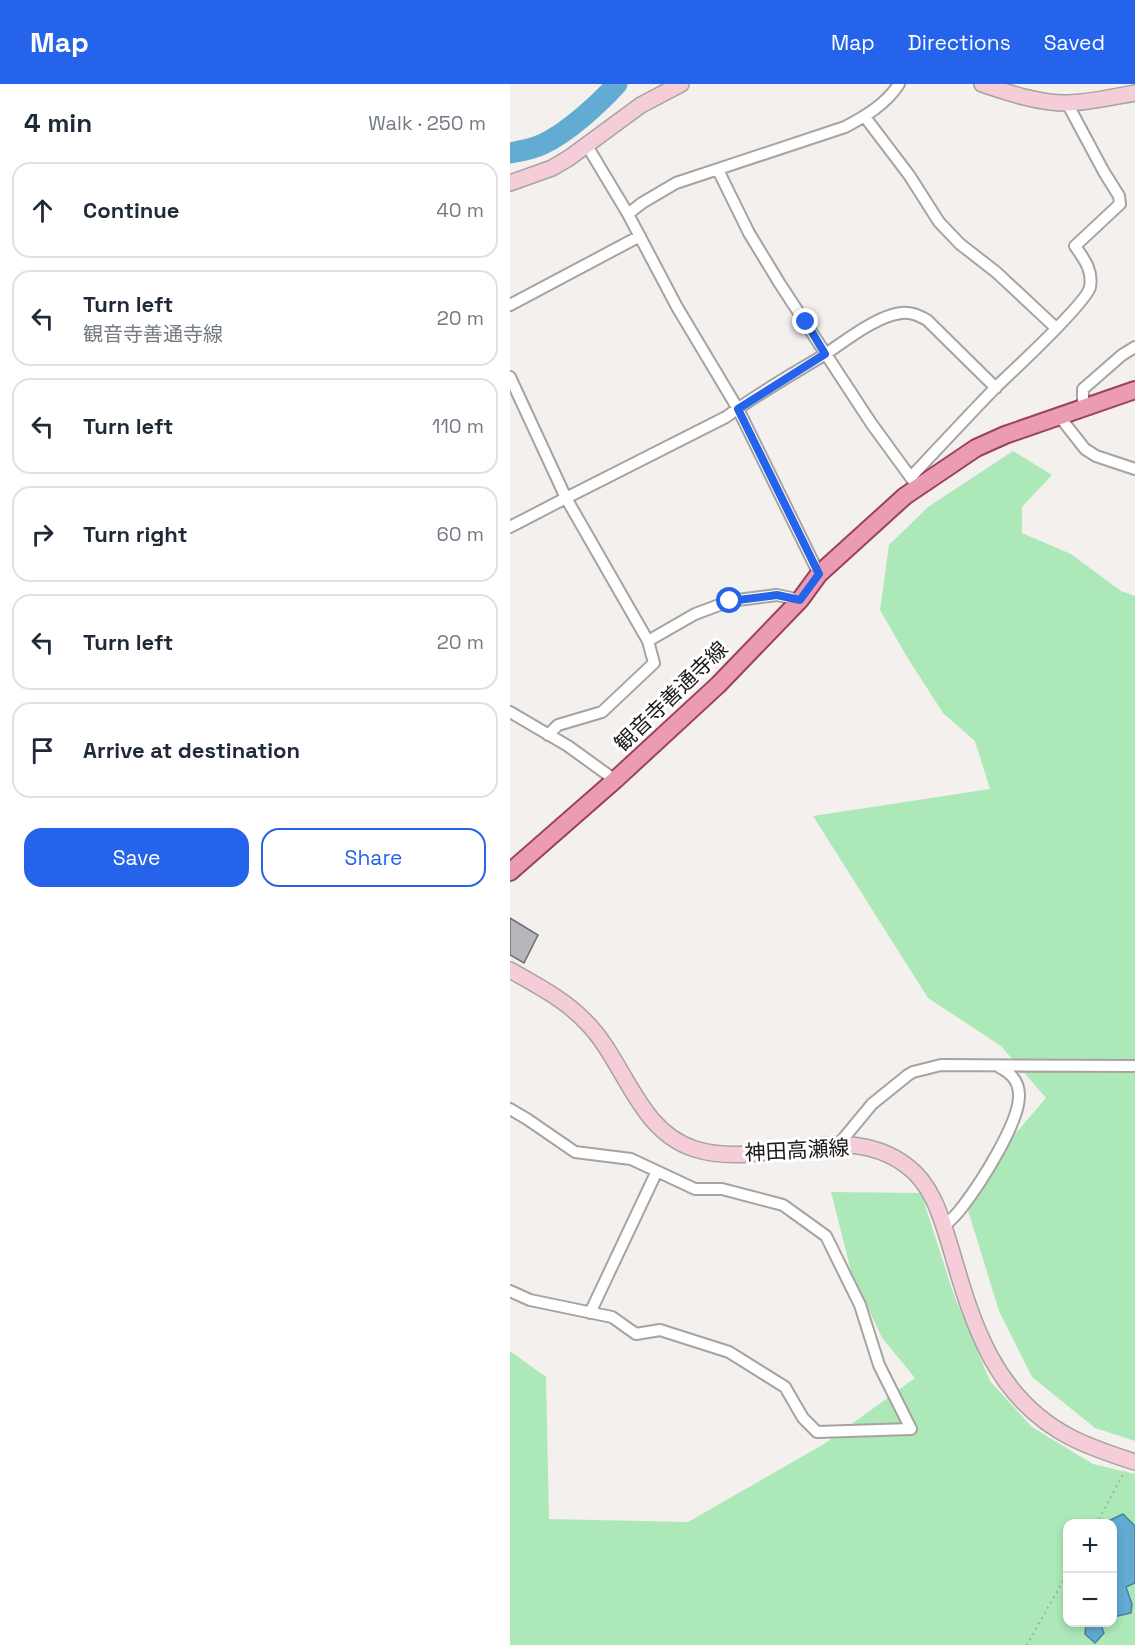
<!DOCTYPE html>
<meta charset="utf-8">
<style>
:root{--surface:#fff;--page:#f6f6f7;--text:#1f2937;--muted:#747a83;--line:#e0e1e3;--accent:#2563eb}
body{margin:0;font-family:"Space Grotesk","Noto Sans JP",sans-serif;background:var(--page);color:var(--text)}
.controls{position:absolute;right:18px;bottom:18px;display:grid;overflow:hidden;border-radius:12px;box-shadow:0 3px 9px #0003}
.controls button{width:54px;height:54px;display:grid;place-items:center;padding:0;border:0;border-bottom:2px solid var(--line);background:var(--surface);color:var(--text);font:30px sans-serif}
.stop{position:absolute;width:18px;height:18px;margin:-14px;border:4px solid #2563eb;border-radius:50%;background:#fff}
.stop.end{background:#2563eb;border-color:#fff;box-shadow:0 2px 6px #0008}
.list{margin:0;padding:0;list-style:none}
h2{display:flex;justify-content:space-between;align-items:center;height:78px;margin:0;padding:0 24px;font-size:26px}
h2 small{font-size:20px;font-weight:400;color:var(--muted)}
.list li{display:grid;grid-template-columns:39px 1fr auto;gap:18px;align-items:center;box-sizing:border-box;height:96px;margin:0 12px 12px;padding:0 12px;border:2px solid var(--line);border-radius:18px}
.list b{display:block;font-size:22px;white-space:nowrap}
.list p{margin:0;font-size:20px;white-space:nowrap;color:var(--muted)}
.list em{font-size:20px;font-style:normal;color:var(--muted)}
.actions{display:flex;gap:12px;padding:18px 24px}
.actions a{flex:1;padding:14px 0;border:2px solid var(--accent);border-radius:18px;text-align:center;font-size:21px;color:var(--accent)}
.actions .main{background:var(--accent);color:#fff}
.icon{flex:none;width:33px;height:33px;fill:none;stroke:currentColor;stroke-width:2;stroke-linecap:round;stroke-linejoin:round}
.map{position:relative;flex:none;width:625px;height:1561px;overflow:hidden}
header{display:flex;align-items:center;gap:36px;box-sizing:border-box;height:84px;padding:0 30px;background:var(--accent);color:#fff}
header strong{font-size:28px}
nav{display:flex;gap:33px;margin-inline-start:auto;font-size:21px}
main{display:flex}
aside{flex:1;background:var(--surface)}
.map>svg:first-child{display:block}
</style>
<header>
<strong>Map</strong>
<nav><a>Map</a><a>Directions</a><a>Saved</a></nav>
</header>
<main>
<aside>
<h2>4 min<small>Walk · 250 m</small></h2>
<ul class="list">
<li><svg class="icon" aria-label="ahead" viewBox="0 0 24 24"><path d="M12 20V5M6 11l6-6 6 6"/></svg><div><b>Continue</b></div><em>40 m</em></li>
<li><svg class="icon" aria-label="left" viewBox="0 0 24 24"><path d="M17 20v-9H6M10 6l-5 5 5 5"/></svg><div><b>Turn left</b><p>観音寺善通寺線</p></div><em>20 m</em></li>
<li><svg class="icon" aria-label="left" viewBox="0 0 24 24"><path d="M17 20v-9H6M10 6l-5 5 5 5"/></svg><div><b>Turn left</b></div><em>110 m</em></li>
<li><svg class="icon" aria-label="right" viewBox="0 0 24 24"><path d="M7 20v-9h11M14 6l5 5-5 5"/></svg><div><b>Turn right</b></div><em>60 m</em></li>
<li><svg class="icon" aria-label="left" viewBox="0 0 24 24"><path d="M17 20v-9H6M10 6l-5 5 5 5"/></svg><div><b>Turn left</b></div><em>20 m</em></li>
<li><svg class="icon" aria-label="arrive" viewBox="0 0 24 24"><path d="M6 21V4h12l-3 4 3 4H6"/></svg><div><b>Arrive at destination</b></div></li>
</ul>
<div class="actions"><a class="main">Save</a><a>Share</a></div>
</aside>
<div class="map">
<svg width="625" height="1561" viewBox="0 0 625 1561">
<rect width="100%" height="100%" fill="#f4f0ed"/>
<path fill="#ade9b8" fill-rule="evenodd" d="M503,367L542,391L512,423V449L561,470L611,507L625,512V1357L585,1344L522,1293L489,1227L453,1110L536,1014L491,962L418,914L303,732L480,705L465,657L433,629L397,573L370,526L379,461L418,423Z
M321,1108L411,1109L444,1211L480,1297L522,1343L583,1380L625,1390V1561H0V1267L36,1293L39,1435L178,1438L314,1360L405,1294L372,1254L341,1187ZM558,1440H602V1538H558Z"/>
<path fill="#62abd3" stroke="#4d809b" stroke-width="1.5" d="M613,1430L625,1442V1499L616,1503L622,1520L621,1529L603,1533L602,1440L599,1439L598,1437Z
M576,1539H593L591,1541L594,1549L585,1559L575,1550Z"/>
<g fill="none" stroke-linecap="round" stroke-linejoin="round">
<path stroke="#62abd3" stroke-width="21" d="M0,69C11,67 23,65 33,60C57,49 89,20 107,0"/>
</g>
<path fill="#b7b6ba" stroke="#6f6e72" stroke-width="1.5" d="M0,834L28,851L14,879L0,871Z"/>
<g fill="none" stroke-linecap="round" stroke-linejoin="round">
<g stroke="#a6a3a0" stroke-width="14">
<path id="street" d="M355,33L399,91L429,138L450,160L486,188L546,244
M76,60L118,130L167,223L228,325L309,490
M208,86L239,149L270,200L361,339L404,398
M118,130L132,119L166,99L335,43C356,32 376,20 389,0
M0,221L130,152
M0,293L56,414L138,557L144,579L92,628L48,641L38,651
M573,324V305L612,271L625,263
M549,332L575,365L586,372L625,385
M401,393C429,363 457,333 486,303C502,288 577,218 580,203C583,186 574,175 565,162L610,120L609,112L594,88L557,19
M0,443L56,414L216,333C247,310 281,291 314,271C334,258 366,232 391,229C401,228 408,231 417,236L486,304
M138,557L185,530L220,517L267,511L290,516
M0,628L58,662L105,696
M0,1025L17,1035L65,1068L121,1075L185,1105H212L273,1121L316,1152L350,1221L369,1281L401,1345L307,1348L293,1334L275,1303L219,1268L150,1246L126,1250L102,1233L20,1216L0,1207
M329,1060L362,1020L398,991L403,988L431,981L625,982
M434,1142C441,1136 448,1129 453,1122C470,1100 510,1038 509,1011C509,997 501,989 489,983
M80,1229L147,1087"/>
</g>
<g stroke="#a6a3a0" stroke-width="18">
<path id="secondary" d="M472,0C498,9 532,20 559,19C581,18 603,13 625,9
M0,99L42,84L59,74L131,21L171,0
M0,886C26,901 54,915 75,937C115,976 127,1047 185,1065C254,1087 333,1033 397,1082C423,1101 432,1136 441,1165C463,1241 485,1315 562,1354C582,1364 603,1371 625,1378"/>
</g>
<g stroke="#99435b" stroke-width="20">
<path id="primary" d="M0,788L105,696L208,601L290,516L309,490L395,412L466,364L495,351L625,306"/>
</g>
<path stroke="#a4a19e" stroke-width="2" stroke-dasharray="1.5 4.5" stroke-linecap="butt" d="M586,1440L615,1387
M517,1561L558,1488"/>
<use href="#street" stroke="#fff" stroke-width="10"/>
<use href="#secondary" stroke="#f5cdd9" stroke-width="15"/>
<use href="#primary" stroke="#eb9bb2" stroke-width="16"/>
</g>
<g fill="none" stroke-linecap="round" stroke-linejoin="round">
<path stroke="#2563eb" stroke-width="8" d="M220,517L267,511L290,516L309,490L228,325L315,270L296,238"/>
</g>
<g text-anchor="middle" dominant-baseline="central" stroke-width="6" stroke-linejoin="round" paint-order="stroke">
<g font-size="21" fill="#1c1a19" stroke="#fff">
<text transform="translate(161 612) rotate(-44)">観音寺善通寺線</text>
<text transform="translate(287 1066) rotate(-3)">神田高瀬線</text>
</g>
</g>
</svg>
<div class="controls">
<button>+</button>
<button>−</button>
</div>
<div class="stop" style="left:220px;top:517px"></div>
<div class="stop end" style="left:296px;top:238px"></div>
</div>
</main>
